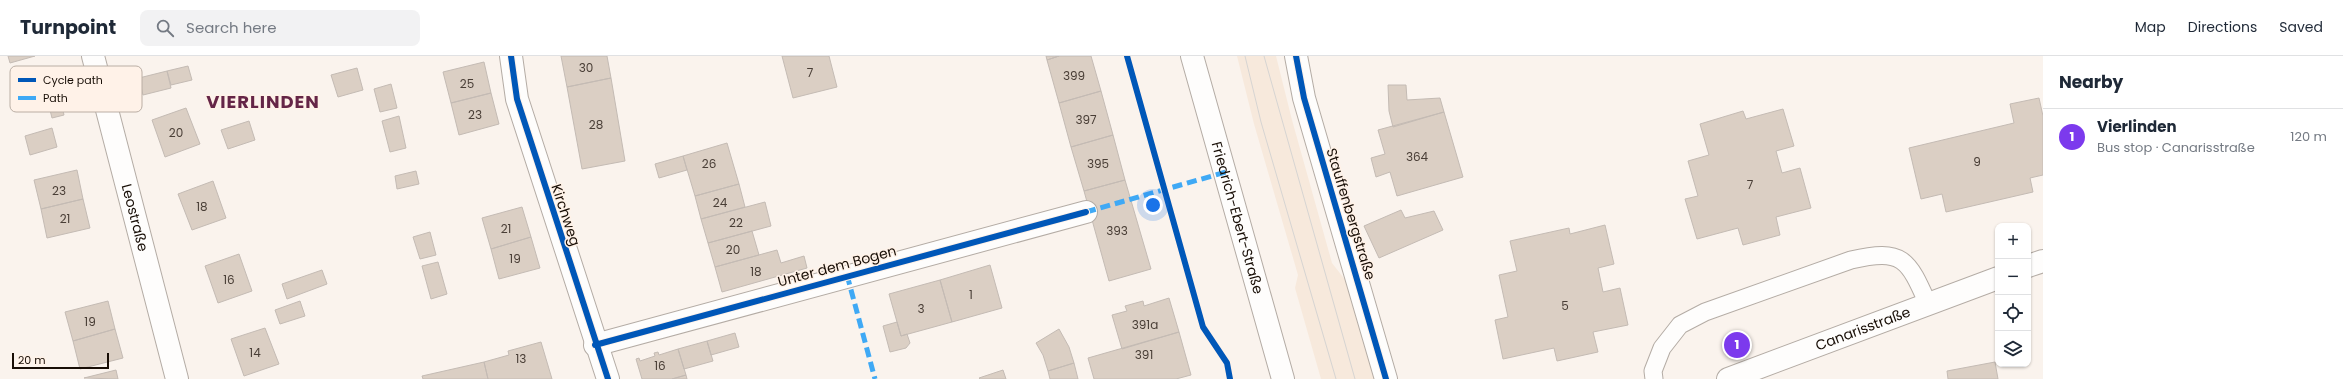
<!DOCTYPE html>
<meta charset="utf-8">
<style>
:root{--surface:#fff;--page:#f2f2f3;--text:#1f2937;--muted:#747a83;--line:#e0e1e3;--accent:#7c3aed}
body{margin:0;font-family:Poppins,sans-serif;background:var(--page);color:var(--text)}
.controls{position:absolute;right:12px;bottom:12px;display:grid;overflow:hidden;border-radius:8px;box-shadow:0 1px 3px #0004}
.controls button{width:36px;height:36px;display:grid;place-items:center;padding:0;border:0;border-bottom:1px solid var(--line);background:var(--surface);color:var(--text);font:20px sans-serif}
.scale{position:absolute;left:12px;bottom:10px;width:97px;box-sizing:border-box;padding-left:4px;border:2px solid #180e06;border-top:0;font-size:11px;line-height:14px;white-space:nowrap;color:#180e06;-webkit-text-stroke:3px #fff2e8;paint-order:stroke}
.you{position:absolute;left:1153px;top:149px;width:14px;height:14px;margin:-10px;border:3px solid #fff;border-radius:50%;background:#1a73e8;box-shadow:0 0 0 6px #1a73e833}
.badge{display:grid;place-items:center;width:26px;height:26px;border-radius:50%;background:var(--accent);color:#fff;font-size:13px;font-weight:700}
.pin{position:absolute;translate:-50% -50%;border:2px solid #fff;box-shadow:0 1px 4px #0006}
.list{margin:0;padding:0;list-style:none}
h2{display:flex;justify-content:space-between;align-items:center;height:52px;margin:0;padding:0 16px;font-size:17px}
h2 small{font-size:13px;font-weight:400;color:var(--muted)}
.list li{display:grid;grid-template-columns:26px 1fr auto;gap:12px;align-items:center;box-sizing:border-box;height:56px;padding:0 16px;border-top:1px solid var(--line)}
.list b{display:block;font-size:15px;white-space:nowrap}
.list p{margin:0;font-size:13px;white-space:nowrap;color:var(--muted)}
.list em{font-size:13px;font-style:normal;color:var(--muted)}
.icon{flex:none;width:22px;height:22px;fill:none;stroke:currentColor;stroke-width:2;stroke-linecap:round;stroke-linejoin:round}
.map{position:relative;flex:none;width:2043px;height:323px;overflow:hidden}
header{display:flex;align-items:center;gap:24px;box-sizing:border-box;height:56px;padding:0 20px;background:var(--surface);border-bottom:1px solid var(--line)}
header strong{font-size:19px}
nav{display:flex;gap:22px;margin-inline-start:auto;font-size:14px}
.search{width:280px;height:36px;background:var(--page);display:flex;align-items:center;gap:10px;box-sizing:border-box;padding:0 14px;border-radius:8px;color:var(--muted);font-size:15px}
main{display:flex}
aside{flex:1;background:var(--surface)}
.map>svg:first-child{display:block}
</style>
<header>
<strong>Turnpoint</strong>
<div class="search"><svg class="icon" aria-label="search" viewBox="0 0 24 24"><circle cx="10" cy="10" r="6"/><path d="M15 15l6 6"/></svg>Search here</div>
<nav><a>Map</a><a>Directions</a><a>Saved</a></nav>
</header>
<main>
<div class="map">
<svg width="2043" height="323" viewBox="0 0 2043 323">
<rect width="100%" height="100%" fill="#faf3ed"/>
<path fill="#f7e9dc" d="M1237,0H1276L1292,64L1332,207L1353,234L1376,323H1321L1295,232L1298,219L1254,68Z"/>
<path fill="#dbcfc4" stroke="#c4bbb4" d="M8,0H35L10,7Z
M561,0H607L611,22L567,31Z
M782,0H829L837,31L793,42Z
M1046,0H1059L1047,4Z
M1059,0H1091L1101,35L1059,47L1047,4Z
M484,6L491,37L451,47L443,16Z
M188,10L192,24L171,29L167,15Z
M357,12L363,34L338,41L331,19Z
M167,15L171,32L143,39L139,22Z
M611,22L625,105L582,113L567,31Z
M391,28L397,52L380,56L374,33Z
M1388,29H1406L1407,44L1440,42L1444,56L1393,71L1389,55Z
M1101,35L1113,79L1071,91L1059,47Z
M491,37L499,68L459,79L451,47Z
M60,42L64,59L52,62L48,46Z
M2039,42L2043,60V119L2030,122L2033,136L1946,156L1942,138L1921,143L1909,92L2014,67L2010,48Z
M186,52L200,88L165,101L152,64Z
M1783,53L1794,90L1776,95L1782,117L1800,112L1811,152L1776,161L1780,179L1743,189L1738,172L1697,183L1685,143L1698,140L1688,105L1709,99L1700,68L1743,55L1746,63Z
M1444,56L1463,121L1397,140L1390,116L1376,121L1371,102L1385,98L1378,74Z
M399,60L406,92L390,96L382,65Z
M249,65L255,84L228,93L221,74Z
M52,72L57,91L30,99L25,80Z
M1113,79L1125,124L1084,135L1071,91Z
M727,87L739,128L695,140L683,100Z
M683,100L687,114L659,122L655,108Z
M77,114L83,143L41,153L34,124Z
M416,115L419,128L397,133L395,120Z
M1125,124L1151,213L1109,225L1084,135Z
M213,125L226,162L192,174L178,138Z
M739,128L745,151L701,163L695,140Z
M83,143L90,172L47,182L41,153Z
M765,146L771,170L708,187L701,163Z
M522,151L531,181L491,193L482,162Z
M1401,154L1405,162L1434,155L1443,174L1379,202L1364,170Z
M1605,169L1614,208L1598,212L1603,236L1620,232L1628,269L1593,276L1598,296L1557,305L1554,292L1503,303L1495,264L1508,261L1499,219L1517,215L1510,185L1569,172L1570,178Z
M752,175L759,199L715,211L708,187Z
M430,176L436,199L420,203L413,181Z
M531,181L540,212L499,223L491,193Z
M777,194L781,207L804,200L807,212L722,236L715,211Z
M239,198L252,235L218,247L205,210Z
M438,206L447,238L431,243L422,210Z
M990,209L1002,252L952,266L940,224Z
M322,214L327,228L287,243L282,228Z
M940,224L952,266L901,280L889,238Z
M1169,242L1179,276L1122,293L1112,259L1127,255L1125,250L1143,245L1144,250Z
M108,245L115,273L73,285L65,256Z
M300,245L305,260L280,268L275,254Z
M897,266L901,280L907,278L910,287L906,292L890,296L883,270Z
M265,272L279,308L244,320L231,283Z
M115,273L123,302L80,313L73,285Z
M1059,273L1069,291L1074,307L1048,315L1043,299L1036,287Z
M1179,276L1191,319L1176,323H1094L1088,302Z
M735,277L739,291L711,299L707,285Z
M707,285L713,305L684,313L678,293Z
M541,286L552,323H488L484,306L509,299L508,295Z
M678,293L686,319L672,323H642L636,303L639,302L640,305L655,300L654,297L658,296L659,299Z
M484,306L488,323H423L422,320Z
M1995,306L1998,323H1948L1947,315Z
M1074,307L1078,323H1050L1048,315Z
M116,314L118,323L84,322Z
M1003,314L1006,323H980L979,322Z
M686,319L687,323H672Z"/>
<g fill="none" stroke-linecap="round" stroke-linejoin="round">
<g stroke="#b4aca5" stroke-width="19">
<path id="service" d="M1654,323L1653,315L1662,292L1680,269L1705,256L1851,204C1903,192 1908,203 1928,248"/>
</g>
<g stroke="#b4aca5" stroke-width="24">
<g id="minor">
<path id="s1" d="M93,0L177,323"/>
<path d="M511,0L517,43L608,323"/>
<path d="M1296,0L1304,42L1386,323"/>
<path d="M2028,210L2043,205"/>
<path d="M595,289L1086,156"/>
<path id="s2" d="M1728,323L1998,222"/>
</g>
</g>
<g stroke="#b4aca5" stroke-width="24">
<g id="secondary">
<path id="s3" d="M1192,0L1283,323"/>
</g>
</g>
<use href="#service" stroke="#fefdfc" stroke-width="17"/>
<use href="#minor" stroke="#fefdfc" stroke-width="22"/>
<use href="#secondary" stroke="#fefdfc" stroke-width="22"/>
<path stroke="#d6d4d2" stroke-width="1" d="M1245,0L1261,66L1336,323
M1264,0L1355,323"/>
<path stroke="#3fa9f5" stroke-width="5" stroke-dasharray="10 5" stroke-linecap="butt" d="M1086,156L1226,116
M847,219L875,323"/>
<g stroke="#fff2e8" stroke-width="8">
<path id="cycleway" d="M511,0L517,43L608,323
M1127,0L1203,271L1227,307L1230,323
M1296,0L1304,42L1386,323
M595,289L1086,156"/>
</g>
<use href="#cycleway" stroke="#0057b8" stroke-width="6"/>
</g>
<g text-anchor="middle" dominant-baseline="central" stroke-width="3" stroke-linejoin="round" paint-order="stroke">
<g font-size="12" fill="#493e36">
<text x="586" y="11">30</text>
<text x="810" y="16">7</text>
<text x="1074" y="19">399</text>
<text x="467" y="27">25</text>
<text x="475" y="58">23</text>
<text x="1086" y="63">397</text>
<text x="596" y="68">28</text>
<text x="176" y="76">20</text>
<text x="1417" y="100">364</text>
<text x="1977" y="105">9</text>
<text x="709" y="107">26</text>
<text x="1098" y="107">395</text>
<text x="1750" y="128">7</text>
<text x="59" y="134">23</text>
<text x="720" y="146">24</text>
<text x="202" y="150">18</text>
<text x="65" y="162">21</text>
<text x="736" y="166">22</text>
<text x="506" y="172">21</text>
<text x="1117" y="174">393</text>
<text x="733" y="193">20</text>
<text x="515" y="202">19</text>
<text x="756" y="215">18</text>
<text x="229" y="223">16</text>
<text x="971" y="238">1</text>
<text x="1565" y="249">5</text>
<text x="921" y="252">3</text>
<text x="90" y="265">19</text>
<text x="1145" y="268">391a</text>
<text x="255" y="296">14</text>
<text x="1144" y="298">391</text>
<text x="521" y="302">13</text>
<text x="660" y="309">16</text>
</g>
<g font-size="14" fill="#180e06" stroke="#fff2e8">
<text transform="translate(1351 158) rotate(73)">Stauffenbergstraße</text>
<text transform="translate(566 159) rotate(72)">Kirchweg</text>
<text stroke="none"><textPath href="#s1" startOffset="167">Leostraße</textPath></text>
<text stroke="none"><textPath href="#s3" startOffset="168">Friedrich-Ebert-Straße</textPath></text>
<text transform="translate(837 210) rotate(-15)">Unter dem Bogen</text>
<text stroke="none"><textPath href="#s2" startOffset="144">Canarisstraße</textPath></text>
</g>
<g font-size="18" font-weight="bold" letter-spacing="1" fill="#652547" stroke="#fff2e8">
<text x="263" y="45">VIERLINDEN</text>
</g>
</g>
<rect x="10" y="10" width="132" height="46" rx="6" fill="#fff2e8" stroke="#baaea4" stroke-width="1"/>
<rect x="18" y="22" width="18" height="4" fill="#0057b8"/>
<rect x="18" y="40" width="18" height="4" fill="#3fa9f5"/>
<g font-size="11" fill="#180e06">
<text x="43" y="28">Cycle path</text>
<text x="43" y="46">Path</text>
</g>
</svg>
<div class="controls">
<button>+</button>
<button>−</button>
<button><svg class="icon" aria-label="locate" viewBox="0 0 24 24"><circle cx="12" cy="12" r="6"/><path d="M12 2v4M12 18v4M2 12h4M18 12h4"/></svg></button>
<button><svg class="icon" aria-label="layers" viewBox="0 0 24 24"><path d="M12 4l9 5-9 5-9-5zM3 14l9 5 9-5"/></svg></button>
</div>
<div class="scale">20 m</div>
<div class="you"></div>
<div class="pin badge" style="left:1737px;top:289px">1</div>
</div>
<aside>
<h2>Nearby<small></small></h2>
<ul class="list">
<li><span class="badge">1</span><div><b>Vierlinden</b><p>Bus stop · Canarisstraße</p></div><em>120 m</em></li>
</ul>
</aside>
</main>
